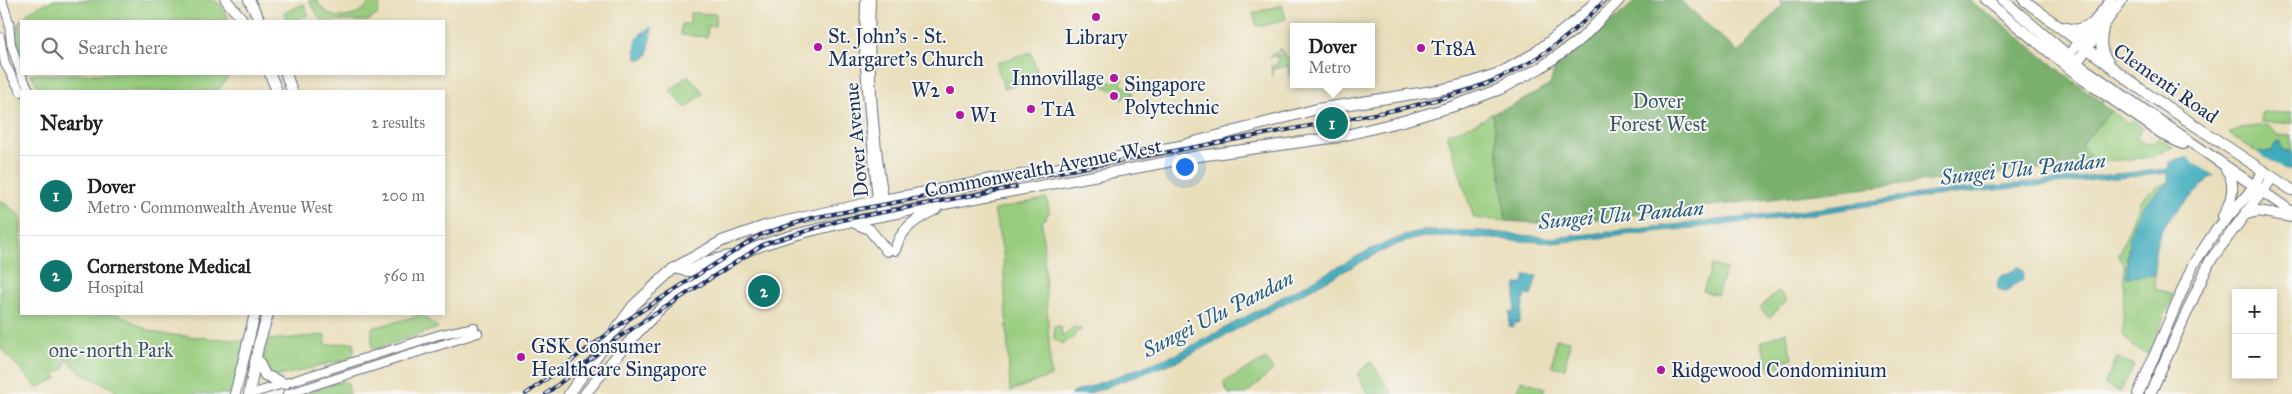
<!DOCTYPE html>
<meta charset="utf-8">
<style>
:root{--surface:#fff;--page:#f6f6f6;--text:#202124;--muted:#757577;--line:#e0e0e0;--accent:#0f766e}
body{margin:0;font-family:"IM FELL Great Primer",serif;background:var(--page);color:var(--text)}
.controls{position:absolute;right:15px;bottom:15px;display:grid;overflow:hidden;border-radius:0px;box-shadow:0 2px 8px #0003}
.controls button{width:45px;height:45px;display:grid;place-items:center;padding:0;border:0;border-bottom:1px solid var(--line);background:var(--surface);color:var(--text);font:25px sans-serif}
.you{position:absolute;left:1184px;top:166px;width:18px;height:18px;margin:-12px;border:4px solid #fff;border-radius:50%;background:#1a73e8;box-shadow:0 0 0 8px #1a73e833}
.badge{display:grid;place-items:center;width:32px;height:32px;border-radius:50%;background:var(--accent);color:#fff;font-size:16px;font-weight:700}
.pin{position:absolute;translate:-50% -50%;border:2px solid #fff;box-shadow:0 1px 5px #0006}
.popup{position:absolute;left:1290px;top:23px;width:85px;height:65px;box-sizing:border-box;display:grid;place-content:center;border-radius:0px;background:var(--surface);filter:drop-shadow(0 1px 4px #0005);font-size:16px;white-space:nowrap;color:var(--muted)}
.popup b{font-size:19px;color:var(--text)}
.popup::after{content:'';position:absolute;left:50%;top:100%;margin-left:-10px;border:10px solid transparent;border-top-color:var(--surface)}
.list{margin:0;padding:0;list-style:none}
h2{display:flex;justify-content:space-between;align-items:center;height:65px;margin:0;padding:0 20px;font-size:21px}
h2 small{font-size:16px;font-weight:400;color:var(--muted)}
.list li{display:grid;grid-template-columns:32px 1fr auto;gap:15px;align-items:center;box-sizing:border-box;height:80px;padding:0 20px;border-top:1px solid var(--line)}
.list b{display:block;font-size:19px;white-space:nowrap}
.list p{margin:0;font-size:16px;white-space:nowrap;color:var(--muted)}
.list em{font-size:16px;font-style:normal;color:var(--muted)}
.icon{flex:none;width:28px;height:28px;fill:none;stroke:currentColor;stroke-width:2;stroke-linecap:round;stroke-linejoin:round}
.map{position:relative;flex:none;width:2292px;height:394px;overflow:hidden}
.search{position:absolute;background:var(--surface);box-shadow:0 2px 8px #0003;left:20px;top:20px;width:425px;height:55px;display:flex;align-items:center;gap:12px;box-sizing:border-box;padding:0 18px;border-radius:0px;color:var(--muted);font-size:19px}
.panel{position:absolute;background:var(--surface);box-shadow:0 2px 8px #0003;left:20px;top:90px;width:425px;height:225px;border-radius:0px}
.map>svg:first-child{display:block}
</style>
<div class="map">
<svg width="2292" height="394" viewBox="0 0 2292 394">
<rect width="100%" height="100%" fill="#f6f6f2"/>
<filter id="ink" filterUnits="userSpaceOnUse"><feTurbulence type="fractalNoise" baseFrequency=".02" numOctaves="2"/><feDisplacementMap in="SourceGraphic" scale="10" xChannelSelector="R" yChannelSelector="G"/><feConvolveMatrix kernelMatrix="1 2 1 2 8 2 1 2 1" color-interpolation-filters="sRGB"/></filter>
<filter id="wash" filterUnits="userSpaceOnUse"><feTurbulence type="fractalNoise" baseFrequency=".0096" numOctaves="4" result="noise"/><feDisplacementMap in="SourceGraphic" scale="20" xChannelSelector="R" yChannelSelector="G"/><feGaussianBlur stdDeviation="1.12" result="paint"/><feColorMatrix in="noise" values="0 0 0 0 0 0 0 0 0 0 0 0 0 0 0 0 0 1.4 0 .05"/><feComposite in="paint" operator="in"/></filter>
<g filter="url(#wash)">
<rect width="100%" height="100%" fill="#e9deba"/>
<path fill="#98cd7e" stroke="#5a7e6e" d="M53,0H214L220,4L230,21H21V54L17,45L15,27L31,10Z
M309,0H317C329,24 357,21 371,1L365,0H380L378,14L368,21H323L319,18Z
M304,4L309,15L293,21H287L284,13Z
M1282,5L1286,19L1261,27L1260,25L1257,26L1253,13Z
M690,13L716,14L715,26H708L707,37L681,35L682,24H690Z
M1279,48L1293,63V71L1289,75L1288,66L1273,69L1272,78L1271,66L1278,64L1277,56L1270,57L1276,52L1280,56L1282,54L1278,50Z
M1031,52L1039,78L1004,89L996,63Z
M31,74H230L218,91L214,88L212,91H40Z
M688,75L704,93L686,108L670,91Z
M1121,76L1123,80L1120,83L1133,92L1131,96L1121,98L1122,95L1100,84L1103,80L1114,83Z
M2111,111L2129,124L2132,120L2143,128L2136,138L2145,144L2154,143L2158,138L2173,147L2152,157L2087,163L2089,155L2081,145Z
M2262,112L2292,113V123L2261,122Z
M1493,113L1506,221L1474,218L1447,134L1477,123Z
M2267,125L2278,135L2292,136V151H2283L2279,142L2275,144L2272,151L2258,153L2229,134L2241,128Z
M2168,183C2137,209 2125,237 2127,277L2155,275V289L2174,294L2149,354C2136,349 2128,346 2123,333L2124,265L2118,257L2141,199L2162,184Z
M1047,198L1049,213L1042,222L1051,376L1010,391L1003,253L994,210Z
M0,200L21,216V314H119L146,329L161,334L246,341L235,394H118C111,385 100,383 91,378C78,371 69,363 60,353L57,355L66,362L64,369L53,374L58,378L37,388L0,347Z
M1712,265L1726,269L1717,295L1703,291Z
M1778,291L1787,301L1769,318L1760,308Z
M422,315L438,328L376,349L372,348V328Z
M1054,326H1061L1062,336L1074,327L1082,330L1077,331L1073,338L1062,344L1054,339Z
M1786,332L1792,358L1780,362L1781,366L1770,370L1761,342Z
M325,335L326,345L354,342V353L350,358L276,377L268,373L263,360L268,340Z
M1556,339L1570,341L1565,368L1552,367Z
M2117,358L2134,365L2120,392L2104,385Z
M1266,359L1273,370L1246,394H1229L1223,382Z
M1371,362L1393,394H1368L1357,374Z
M1521,380L1545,388L1543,394H1517Z
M342,381L348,383L350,394H302Z"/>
<path fill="#7ab06d" stroke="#4a7066" d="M1637,0H1680L1739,53L1783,4L1779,0H1968L2004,25L2066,76L2103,102L2102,104L2111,111L2081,145L2089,155L2087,163L1552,224L1506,221L1493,113L1516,104L1550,85L1555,67L1577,51Z"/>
<path fill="#3eabbc" stroke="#2c6d8d" d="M649,28H652L648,55H646L645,59H637C634,50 635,42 640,35H647L640,34Z
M2280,142L2283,151H2292V169L2210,176C2193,201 2161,215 2156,247C2154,256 2155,266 2155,275L2127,277C2126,253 2129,220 2147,202C2153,195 2161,189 2168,184V173L1934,196L1793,217L1553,243L1480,238L1422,237L1398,244L1374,255L1180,360L1087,394H1070L1177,354L1371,249L1411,233L1421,231H1481L1552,238L1793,212L1933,192L2168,169L2169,163L2180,158L2272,151L2275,144Z
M2018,266L2023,271V280L2014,285L2008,292L1998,289C1994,272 2011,276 2018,266Z
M1525,275L1537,276L1531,296L1525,295L1519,323H1514L1513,327H1509L1510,312L1514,313L1516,284H1523Z"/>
<path fill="#e9deba" d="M2255,151L2287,172L2218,178L2187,158L2193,155Z"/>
</g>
<g filter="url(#ink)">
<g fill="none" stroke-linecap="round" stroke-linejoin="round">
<g stroke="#636c7e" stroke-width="10">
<path id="minor" d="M2,0L9,22L11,44L21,74
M865,0L864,57L877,201L881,216
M871,0C868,71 874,145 887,215
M0,37L5,64L21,92
M21,74L30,91
M251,394L438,335L474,327
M287,394L478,333"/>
</g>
<g stroke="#636c7e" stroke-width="12">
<path id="major" d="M226,0L242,19
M249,0L260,21
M1985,0L2084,80L2164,135L2183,144
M2003,0L2082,67L2292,212
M2024,0L2143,91L2292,190
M2061,27L2076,30L2092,24
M2103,28C2100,42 2100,52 2109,63
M2068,56L2111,0
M2077,62L2122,0
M270,74L277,91
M286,74L292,91
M2247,214L2258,211L2292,217
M2223,216C2232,201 2237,184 2226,169
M852,222L869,229L887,251
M895,250C901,228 916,219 936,209
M674,268L689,271L709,261L729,256
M257,359L265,375L285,384
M235,394L255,314
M249,394L258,347L268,314
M569,394L633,306L674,268L722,241L765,226L877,201L1180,146L1317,109L1439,90L1473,82L1502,72L1535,53L1579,18L1597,0
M585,394C629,340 675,284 740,254C771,240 805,232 838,224L1199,156L1338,137L1403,121L1454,106L1500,89L1540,68L1581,39L1619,0
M2138,394L2193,265L2214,233L2248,194L2264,171
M2150,394L2210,261L2273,177"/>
</g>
<use href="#minor" stroke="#fff" stroke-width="8"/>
<use href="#major" stroke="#fff" stroke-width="10"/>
<g stroke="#1b2f5e" stroke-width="4">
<path id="rail" d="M526,394L621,324L760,235L811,218L1395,110C1484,90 1541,69 1605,0
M546,394L616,339L764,244L842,220L1016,187"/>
</g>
<use href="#rail" stroke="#f6f6f2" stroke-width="2" stroke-dasharray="5.5" stroke-linecap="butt"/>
</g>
</g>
<g fill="#b5179e" stroke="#f6f6f2" stroke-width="2">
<circle cx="1096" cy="17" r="5"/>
<circle cx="818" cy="47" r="5"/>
<circle cx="1421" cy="48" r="5"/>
<circle cx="1114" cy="78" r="5"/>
<circle cx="950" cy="90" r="5"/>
<circle cx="1114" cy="96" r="5"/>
<circle cx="1031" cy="109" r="5"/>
<circle cx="960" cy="115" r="5"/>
<circle cx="521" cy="357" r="5"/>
<circle cx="1661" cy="370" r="5"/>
</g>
<g text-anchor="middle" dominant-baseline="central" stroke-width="4" stroke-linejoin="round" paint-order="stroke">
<g font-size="20" fill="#1b2f5e" stroke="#f6f6f2" text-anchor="start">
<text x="828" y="36">St. John's - St.<tspan x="828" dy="23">Margaret's Church</tspan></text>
<text x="1096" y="37" text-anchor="middle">Library</text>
<text x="1431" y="48">T18A</text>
<text x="1104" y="78" text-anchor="end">Innovillage</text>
<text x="1124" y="84">Singapore<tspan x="1124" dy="23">Polytechnic</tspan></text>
<text x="940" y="90" text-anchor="end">W2</text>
<text x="1041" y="109">T1A</text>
<text x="970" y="115">W1</text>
<text x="531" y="346">GSK Consumer<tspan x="531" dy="23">Healthcare Singapore</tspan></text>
<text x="1671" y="370">Ridgewood Condominium</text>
</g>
<g font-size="20" fill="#1b2f5e" stroke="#f6f6f2">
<text transform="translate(2166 83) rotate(35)">Clementi Road</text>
<text transform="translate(856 140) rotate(-95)">Dover Avenue</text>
<text transform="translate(1043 168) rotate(-11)">Commonwealth Avenue West</text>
</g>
<g font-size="20" fill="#3a5666" stroke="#f6f6f2">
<text x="1658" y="101">Dover<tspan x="1658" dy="23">Forest West</tspan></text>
<text x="111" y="350">one-north Park</text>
</g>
<g font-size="21" font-style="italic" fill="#275a7f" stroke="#f6f6f2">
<text transform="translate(2023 169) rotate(-6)">Sungei Ulu Pandan</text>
<text transform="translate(1621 215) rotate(-5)">Sungei Ulu Pandan</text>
<text transform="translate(1218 314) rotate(-27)">Sungei Ulu Pandan</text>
</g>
</g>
</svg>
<div class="controls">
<button>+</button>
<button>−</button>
</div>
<div class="you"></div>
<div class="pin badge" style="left:1332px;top:123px">1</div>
<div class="popup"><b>Dover</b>Metro</div>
<div class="pin badge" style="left:764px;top:291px">2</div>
<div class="search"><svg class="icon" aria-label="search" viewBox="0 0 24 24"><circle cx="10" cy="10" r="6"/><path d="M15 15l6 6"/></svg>Search here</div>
<section class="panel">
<h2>Nearby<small>2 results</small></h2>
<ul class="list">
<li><span class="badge">1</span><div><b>Dover</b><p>Metro · Commonwealth Avenue West</p></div><em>200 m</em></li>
<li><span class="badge">2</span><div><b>Cornerstone Medical</b><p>Hospital</p></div><em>560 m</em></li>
</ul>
</section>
</div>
